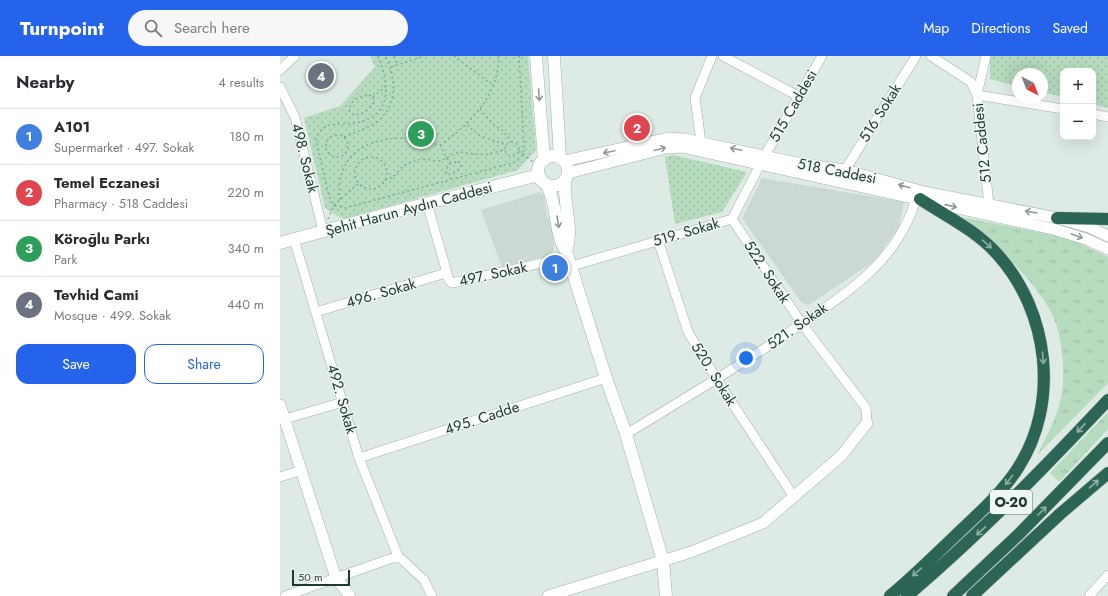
<!DOCTYPE html>
<meta charset="utf-8">
<style>
:root{--surface:#fff;--page:#f7f7f7;--text:#2b2b33;--muted:#7c7c81;--line:#e1e1e2;--accent:#2563eb}
body{margin:0;font-family:Jost,sans-serif;background:var(--page);color:var(--text)}
.controls{position:absolute;right:12px;top:12px;display:grid;overflow:hidden;border-radius:8px;box-shadow:0 4px 16px #0002}
.controls button{width:36px;height:36px;display:grid;place-items:center;padding:0;border:0;border-bottom:1px solid var(--line);background:var(--surface);color:var(--text);font:20px sans-serif}
.compass{position:absolute;left:732px;top:12px;width:36px;height:36px;border-radius:50%;background:var(--surface);box-shadow:0 4px 16px #0002;rotate:138deg}
.scale{position:absolute;left:12px;bottom:10px;width:58px;box-sizing:border-box;padding-left:4px;border:2px solid #1f3930;border-top:0;font-size:11px;line-height:14px;white-space:nowrap;color:#1f3930;-webkit-text-stroke:3px #eef6f2;paint-order:stroke}
.you{position:absolute;left:466px;top:302px;width:14px;height:14px;margin:-10px;border:3px solid #fff;border-radius:50%;background:#1a73e8;box-shadow:0 0 0 6px #1a73e833}
.badge{display:grid;place-items:center;width:26px;height:26px;border-radius:50%;background:var(--accent);color:#fff;font-size:13px;font-weight:700}
.pin{position:absolute;translate:-50% -50%;border:2px solid #fff;box-shadow:0 1px 4px #0006}
.list{margin:0;padding:0;list-style:none}
h2{display:flex;justify-content:space-between;align-items:center;height:52px;margin:0;padding:0 16px;font-size:17px}
h2 small{font-size:13px;font-weight:400;color:var(--muted)}
.list li{display:grid;grid-template-columns:26px 1fr auto;gap:12px;align-items:center;box-sizing:border-box;height:56px;padding:0 16px;border-top:1px solid var(--line)}
.list b{display:block;font-size:15px;white-space:nowrap}
.list p{margin:0;font-size:13px;white-space:nowrap;color:var(--muted)}
.list em{font-size:13px;font-style:normal;color:var(--muted)}
.actions{display:flex;gap:8px;padding:12px 16px}
.actions a{flex:1;padding:9px 0;border:1px solid var(--accent);border-radius:12px;text-align:center;font-size:14px;color:var(--accent)}
.actions .main{background:var(--accent);color:#fff}
.icon{flex:none;width:22px;height:22px;fill:none;stroke:currentColor;stroke-width:2;stroke-linecap:round;stroke-linejoin:round}
.map{position:relative;flex:none;width:828px;height:540px;overflow:hidden}
header{display:flex;align-items:center;gap:24px;box-sizing:border-box;height:56px;padding:0 20px;background:var(--accent);color:#fff}
header strong{font-size:19px}
nav{display:flex;gap:22px;margin-inline-start:auto;font-size:14px}
.search{width:280px;height:36px;background:var(--page);display:flex;align-items:center;gap:10px;box-sizing:border-box;padding:0 14px;border-radius:22px;color:var(--muted);font-size:15px}
main{display:flex}
aside{flex:1;background:var(--surface)}
.map>svg:first-child{display:block}
</style>
<header>
<strong>Turnpoint</strong>
<div class="search"><svg class="icon" aria-label="search" viewBox="0 0 24 24"><circle cx="10" cy="10" r="6"/><path d="M15 15l6 6"/></svg>Search here</div>
<nav><a>Map</a><a>Directions</a><a>Saved</a></nav>
</header>
<main>
<aside>
<h2>Nearby<small>4 results</small></h2>
<ul class="list">
<li><span class="badge" style="background:#3f7fe0">1</span><div><b>A101</b><p>Supermarket · 497. Sokak</p></div><em>180 m</em></li>
<li><span class="badge" style="background:#e0444e">2</span><div><b>Temel Eczanesi</b><p>Pharmacy · 518 Caddesi</p></div><em>220 m</em></li>
<li><span class="badge" style="background:#2e9e5b">3</span><div><b>Köroğlu Parkı</b><p>Park</p></div><em>340 m</em></li>
<li><span class="badge" style="background:#6b7280">4</span><div><b>Tevhid Cami</b><p>Mosque · 499. Sokak</p></div><em>440 m</em></li>
</ul>
<div class="actions"><a class="main">Save</a><a>Share</a></div>
</aside>
<div class="map">
<svg width="828" height="540" viewBox="0 0 828 540">
<defs>
<pattern id="grass-tufts" width="24" height="20" patternUnits="userSpaceOnUse"><rect width="24" height="20" fill="#b6dbbe"/><path d="M3 7l-1-3M5 7V3M7 7l1-3M15 17l-1-3M17 17v-4M19 17l1-3" fill="none" stroke="#9cbda4"/></pattern>
<pattern id="park-dots" width="8" height="8" patternUnits="userSpaceOnUse"><rect width="8" height="8" fill="#b6dbbe"/><path d="M2 2h.1M6 6h.1" fill="none" stroke="#9cbda4" stroke-width="1.8" stroke-linecap="round"/></pattern>
</defs>
<rect width="100%" height="100%" fill="#deeae4"/>
<path fill="#ccd9d2" d="M482,122L624,146L619,171L594,205L529,249L522,247L462,162Z
M260,136L264,140L267,162L272,163L274,194L270,199L222,211L201,154Z"/>
<path fill="url(#grass-tufts)" d="M676,160L788,182L828,201V327L757,399C768,378 782,352 783,328C784,309 782,286 776,268C768,241 729,201 708,182C699,173 686,167 676,160Z
M828,356V373L779,426L770,417Z"/>
<path fill="url(#park-dots)" d="M90,0H248L256,94L238,114L63,163L45,152L24,62L60,50L95,11Z
M710,0H828V52L813,48V15H783V41L762,36V18H738V30L710,23Z
M393,99L467,116L442,156L395,168L385,101Z"/>
<g fill="none" stroke-linecap="round" stroke-linejoin="round">
<g stroke="#a1b1aa" stroke-width="10">
<path id="minor" d="M443,0L518,40
M651,0L691,26L697,39L709,149
M706,0L697,39L783,53
M0,14L15,0
M0,31L15,61L43,175
M813,58L828,61
M421,86L415,42L432,0
M565,114L636,0
M147,147L169,224L172,227L289,201
M452,163L522,268L586,352L587,367
M14,183L79,402L118,500
M378,184L408,276L437,324L514,441
M292,210L452,163L485,99L542,0
M36,256L166,217
M5,363L63,346
M346,378C401,345 454,313 508,277C536,258 566,239 590,216C611,197 629,169 636,142
M79,402L326,322
M0,421L22,414
M5,540L118,500L144,524L152,540
M809,540L828,519"/>
</g>
<g stroke="#a1b1aa" stroke-width="12">
<path id="tertiary" d="M284,105L388,82L404,83L521,108L565,114L644,136L777,162L809,171L828,180
M288,117L386,92L402,91L773,173L806,183L828,193
M0,349L56,522L70,540
M268,540L411,496L483,467L561,400L587,367"/>
</g>
<g stroke="#9db5ab" stroke-width="13">
<path id="secondary" d="M256,0L264,104
M274,0L280,102
M258 115a15 15 0 1 1 30 0a15 15 0 1 1-30 0Z
M267,129C278,150 274,177 286,195C294,173 283,148 285,124
M0,187L129,152L259,119
M286,195L326,322L346,378L383,505L386,540"/>
</g>
<g stroke="#bcc4c1" stroke-width="13">
<path id="motorway" d="M777,162L828,163
M610,540C633,521 655,499 676,479C698,458 722,437 738,412C780,347 769,256 718,199C697,175 666,160 640,143
M627,540C700,478 763,413 828,344
M673,540L739,478L828,387
M692,540L780,458L828,417"/>
</g>
<path stroke="#7ead9b" stroke-width="1.5" stroke-dasharray="2 3" stroke-linecap="butt" d="M98,0C108,25 114,57 80,66C63,71 43,61 36,84L49,140L54,149L65,152L236,106L243,99L244,90L239,0
M114,0L117,10
M174,0L214,30
M111,11L144,0
M89,39L93,41L94,46C90,54 82,59 73,59L69,55C70,44 79,41 89,39Z
M93,41L107,29
M200,53L215,70L223,75L232,85
M187,69L200,80L227,89
M46 90a11 11 0 1 1 22 0a11 11 0 1 1-22 0Z
M64,81C74,76 85,74 95,67C118,52 117,22 105,0
M225 93a7 7 0 1 1 14 0a7 7 0 1 1-14 0Z
M160,89L170,108
M239,95L253,106
M75 117a16 16 0 1 1 32 0a16 16 0 1 1-32 0Z
M178,105L181,109L180,113L168,119L166,117V114L170,108Z
M105,124L113,121L124,109L141,103L160,105L178,96L205,99L224,94
M60,144C54,96 93,78 135,83C144,84 151,88 160,89C191,68 218,40 219,0
M48,163L54,149L79,127"/>
<use href="#minor" stroke="#fff" stroke-width="9"/>
<use href="#tertiary" stroke="#fff" stroke-width="11"/>
<use href="#secondary" stroke="#fff" stroke-width="12"/>
<use href="#motorway" stroke="#2c6555" stroke-width="12"/>
</g>
<defs><path id="oneway-shaft" d="M-6 0H5M1.5-3L5.5 0L1.5 3" fill="none" stroke-width="1.6" stroke-linecap="round" stroke-linejoin="round"/></defs>
<g stroke="#8f9c98">
<use href="#oneway-shaft" transform="translate(259 39) rotate(86)"/>
<use href="#oneway-shaft" transform="translate(380 93) rotate(-14)"/>
<use href="#oneway-shaft" transform="translate(456 93) rotate(-168)"/>
<use href="#oneway-shaft" transform="translate(329 96) rotate(168)"/>
<use href="#oneway-shaft" transform="translate(624 130) rotate(-164)"/>
<use href="#oneway-shaft" transform="translate(671 150) rotate(13)"/>
<use href="#oneway-shaft" transform="translate(751 156) rotate(-170)"/>
<use href="#oneway-shaft" transform="translate(278 166) rotate(80)"/>
<use href="#oneway-shaft" transform="translate(797 180) rotate(20)"/>
</g>
<g stroke="#8daea4">
<use href="#oneway-shaft" transform="translate(707 188) rotate(41)"/>
<use href="#oneway-shaft" transform="translate(763 302) rotate(85)"/>
<use href="#oneway-shaft" transform="translate(801 372) rotate(133)"/>
<use href="#oneway-shaft" transform="translate(729 424) rotate(128)"/>
<use href="#oneway-shaft" transform="translate(814 428) rotate(-41)"/>
<use href="#oneway-shaft" transform="translate(762 455) rotate(-45)"/>
<use href="#oneway-shaft" transform="translate(701 475) rotate(137)"/>
<use href="#oneway-shaft" transform="translate(637 516) rotate(138)"/>
</g>
<g text-anchor="middle" dominant-baseline="central" stroke-width="3" stroke-linejoin="round" paint-order="stroke">
<rect fill="#eef6f2" stroke="#5d726a" stroke-width="1" x="710" y="434" width="42" height="24" rx="3"/>
<g font-size="14" font-weight="bold" fill="#1f3930">
<text x="731" y="446">O-20</text>
</g>
<g font-size="15" fill="#1f3930" stroke="#eef6f2">
<text transform="translate(513 50) rotate(-60)">515 Caddesi</text>
<text transform="translate(600 57) rotate(-58)">516 Sokak</text>
<text transform="translate(702 87) rotate(-96)">512 Caddesi</text>
<text transform="translate(25 102) rotate(76)">498. Sokak</text>
<text transform="translate(557 115) rotate(11)">518 Caddesi</text>
<text transform="translate(129 153) rotate(-15)">Şehit Harun Aydın Caddesi</text>
<text transform="translate(406 176) rotate(-16)">519. Sokak</text>
<text transform="translate(487 216) rotate(57)">522. Sokak</text>
<text transform="translate(213 218) rotate(-12)">497. Sokak</text>
<text transform="translate(101 237) rotate(-16)">496. Sokak</text>
<text transform="translate(517 270) rotate(-35)">521. Sokak</text>
<text transform="translate(434 318) rotate(58)">520. Sokak</text>
<text transform="translate(62 343) rotate(74)">492. Sokak</text>
<text transform="translate(202 362) rotate(-18)">495. Cadde</text>
</g>
</g>
</svg>
<div class="controls">
<button>+</button>
<button>−</button>
</div>
<svg class="compass" viewBox="-18 -18 36 36"><path d="M0-13l5 13h-10z" fill="#e53935"/><path d="M0 13l5-13h-10z" fill="#7c7c81"/></svg>
<div class="scale">50 m</div>
<div class="you"></div>
<div class="pin badge" style="left:275px;top:212px;background:#3f7fe0">1</div>
<div class="pin badge" style="left:357px;top:72px;background:#e0444e">2</div>
<div class="pin badge" style="left:141px;top:78px;background:#2e9e5b">3</div>
<div class="pin badge" style="left:41px;top:20px;background:#6b7280">4</div>
</div>
</main>
